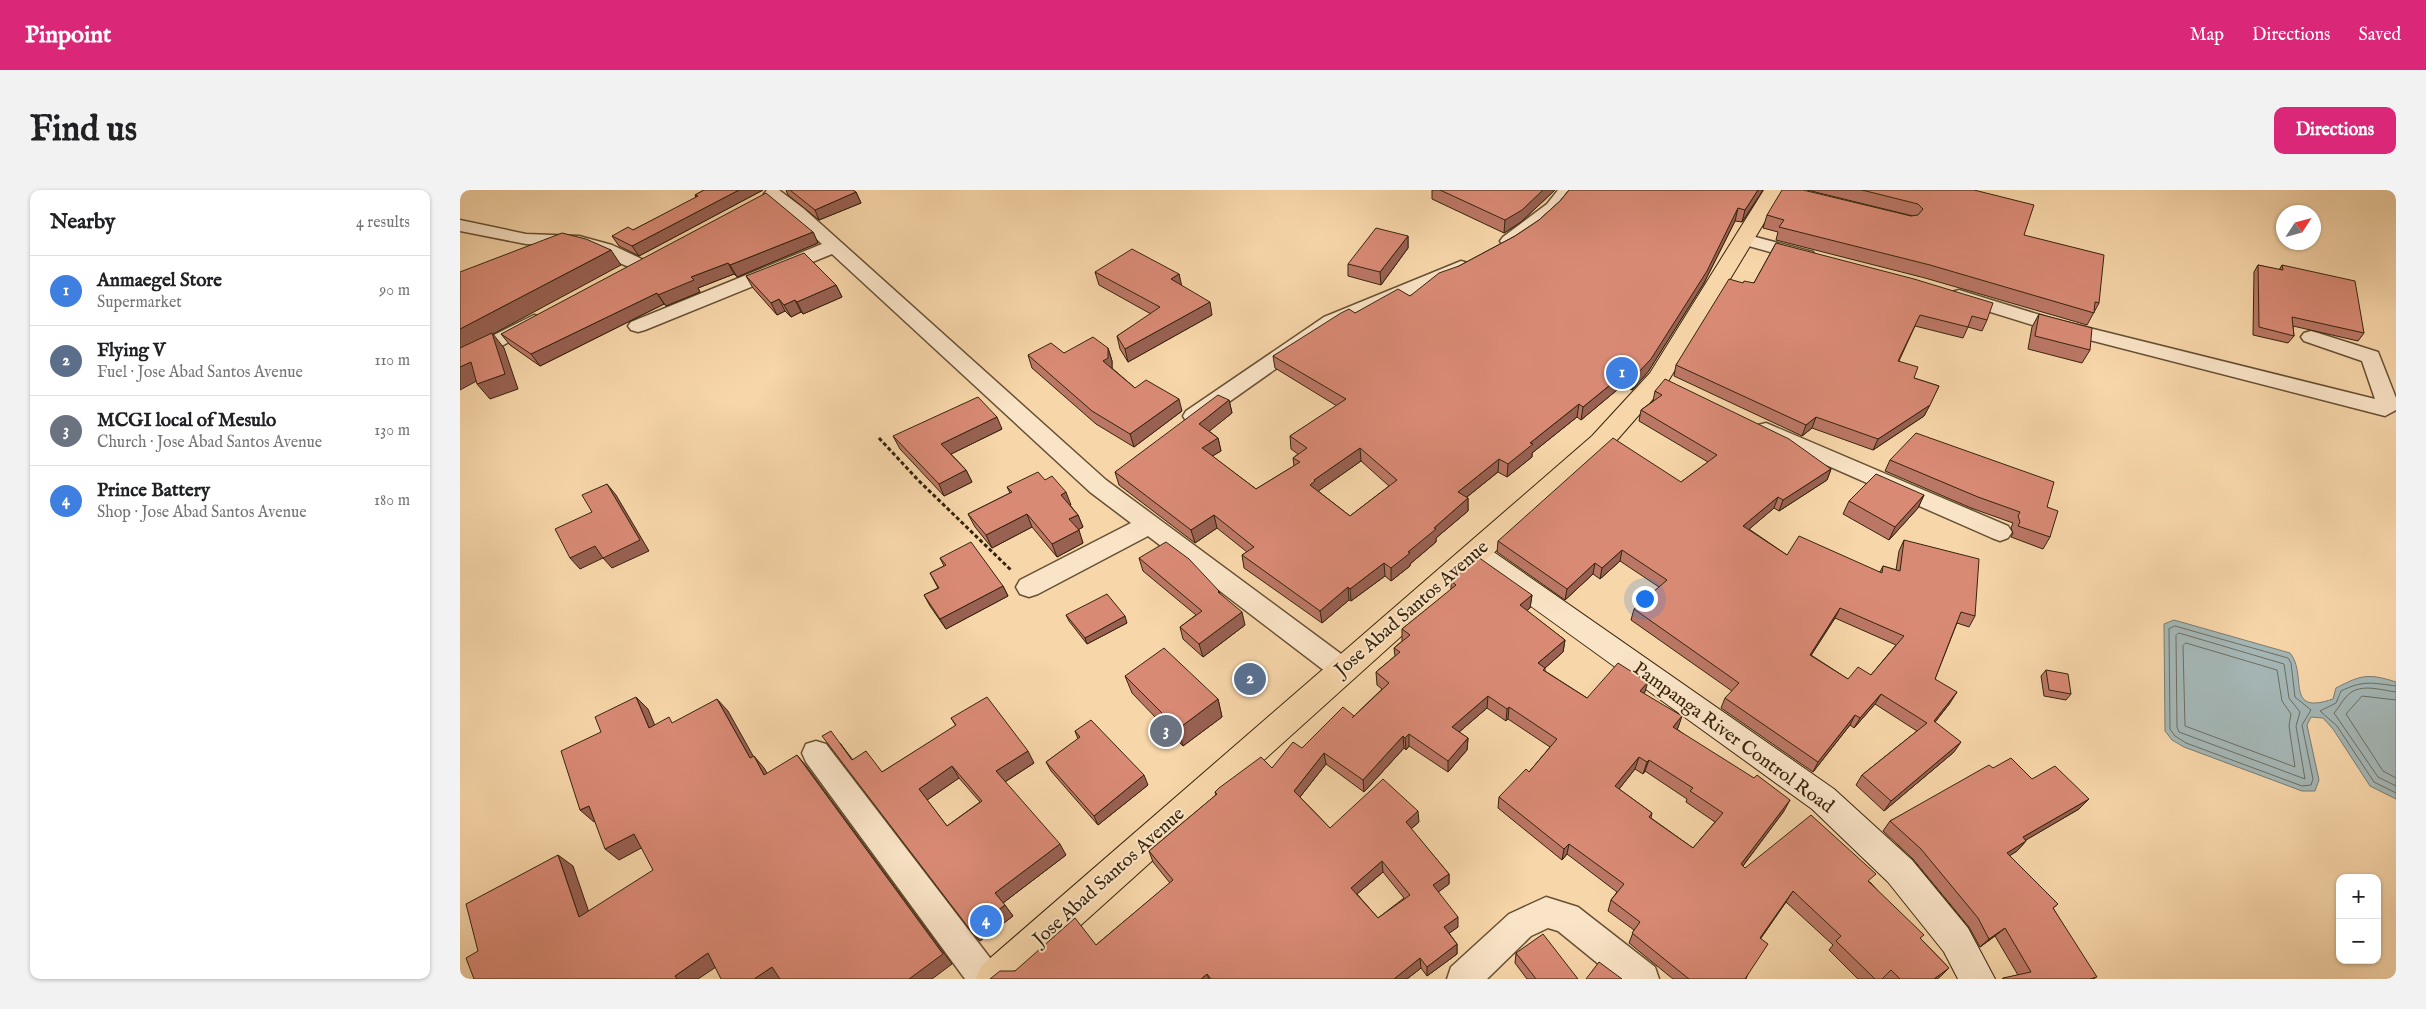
<!DOCTYPE html>
<meta charset="utf-8">
<style>
:root{--surface:#fff;--page:#f2f2f2;--text:#202124;--muted:#757577;--line:#e0e0e0;--accent:#db2777}
body{margin:0;font-family:"IM FELL English",serif;background:var(--page);color:var(--text)}
.controls{position:absolute;right:15px;bottom:15px;display:grid;overflow:hidden;border-radius:10px;box-shadow:0 1px 4px #0004}
.controls button{width:45px;height:45px;display:grid;place-items:center;padding:0;border:0;border-bottom:1px solid var(--line);background:var(--surface);color:var(--text);font:25px sans-serif}
.compass{position:absolute;left:1816px;top:15px;width:45px;height:45px;border-radius:50%;background:var(--surface);box-shadow:0 1px 4px #0004;rotate:54deg}
.you{position:absolute;left:1184px;top:408px;width:18px;height:18px;margin:-12px;border:4px solid #fff;border-radius:50%;background:#1a73e8;box-shadow:0 0 0 8px #1a73e833}
.badge{display:grid;place-items:center;width:32px;height:32px;border-radius:50%;background:var(--accent);color:#fff;font-size:16px;font-weight:700}
.pin{position:absolute;translate:-50% -50%;border:2px solid #fff;box-shadow:0 1px 5px #0006}
.list{margin:0;padding:0;list-style:none}
h2{display:flex;justify-content:space-between;align-items:center;height:65px;margin:0;padding:0 20px;font-size:21px}
h2 small{font-size:16px;font-weight:400;color:var(--muted)}
.list li{display:grid;grid-template-columns:32px 1fr auto;gap:15px;align-items:center;box-sizing:border-box;height:70px;padding:0 20px;border-top:1px solid var(--line)}
.list b{display:block;font-size:19px;white-space:nowrap}
.list p{margin:0;font-size:16px;white-space:nowrap;color:var(--muted)}
.list em{font-size:16px;font-style:normal;color:var(--muted)}
.map{position:relative;flex:none;width:1936px;height:789px;overflow:hidden;border-radius:10px}
header{display:flex;align-items:center;gap:30px;box-sizing:border-box;height:70px;padding:0 25px;background:var(--accent);color:#fff}
header strong{font-size:24px}
nav{display:flex;gap:28px;margin-inline-start:auto;font-size:18px}
.intro{display:flex;align-items:center;justify-content:space-between;box-sizing:border-box;height:120px;padding:0 30px}
h1{margin:0;font-size:35px}
.button{padding:12px 22px;border-radius:10px;background:var(--accent);color:#fff;font-size:18px;font-weight:700}
main{display:flex;gap:30px;padding:0 30px}
aside{flex:1;background:var(--surface);border-radius:10px;box-shadow:0 1px 4px #0004}
.map>svg:first-child{display:block}
</style>
<header>
<strong>Pinpoint</strong>
<nav><a>Map</a><a>Directions</a><a>Saved</a></nav>
</header>
<div class="intro"><h1>Find us</h1><a class="button">Directions</a></div>
<main>
<aside>
<h2>Nearby<small>4 results</small></h2>
<ul class="list">
<li><span class="badge" style="background:#3f7fe0">1</span><div><b>Anmaegel Store</b><p>Supermarket</p></div><em>90 m</em></li>
<li><span class="badge" style="background:#5c6f8a">2</span><div><b>Flying V</b><p>Fuel · Jose Abad Santos Avenue</p></div><em>110 m</em></li>
<li><span class="badge" style="background:#6b7280">3</span><div><b>MCGI local of Mesulo</b><p>Church · Jose Abad Santos Avenue</p></div><em>130 m</em></li>
<li><span class="badge" style="background:#3f7fe0">4</span><div><b>Prince Battery</b><p>Shop · Jose Abad Santos Avenue</p></div><em>180 m</em></li>
</ul>
</aside>
<div class="map">
<svg width="1936" height="789" viewBox="0 0 1936 789">
<rect width="100%" height="100%" fill="#f7d6a9"/>
<filter id="stains"><feTurbulence type="fractalNoise" baseFrequency=".004" numOctaves="4"/><feColorMatrix values="0 0 0 0 .2 0 0 0 0 .09 0 0 0 0 .02 0 0 0 .5 -.17"/></filter>
<radialGradient id="worn" r=".72"><stop offset=".6" stop-color="#630" stop-opacity="0"/><stop offset="1" stop-color="#630" stop-opacity=".3"/></radialGradient>
<path fill="#a4b6b5" stroke="#787c71" d="M1714,430L1830,463C1848,485 1824,526 1873,509L1876,498C1901,485 1908,483 1936,492V609L1910,596L1873,539L1863,528L1851,527L1847,535L1859,590L1855,601H1842L1724,557L1712,550L1705,541L1704,434Z"/>
<g fill="none" stroke-linecap="round" stroke-linejoin="round">
<path stroke="#6d6d60" stroke-width="1" d="M1715,436L1828,468L1831,473L1835,507L1851,520L1842,535L1853,589L1851,595L1842,596L1726,553L1715,546L1710,539L1709,439Z
M1719,443L1824,474L1829,508L1840,522L1836,536L1845,589L1719,542L1717,537L1716,446Z
M1726,453L1817,480L1822,511L1831,524L1829,536L1835,577L1725,536L1723,456Z
M1936,496C1913,493 1903,490 1881,501L1876,513L1860,521L1877,536L1914,592L1936,603
M1936,502C1920,500 1898,492 1886,507C1881,512 1879,518 1874,523L1918,587L1936,596
M1936,510L1902,506L1886,524L1923,581L1936,588"/>
<g stroke="#665033" stroke-width="3">
<path id="minor" d="M307,0H319L343,18L646,290L892,472L896,480L892,488L883,491L874,488L688,346L578,404L569,407L560,404L556,397L560,390L671,333L630,302L372,64L185,140L178,142L171,140L168,136L171,132L362,54L331,26L307,8L304,4Z
M1098,0H1116C1104,17 1063,60 1043,55L1040,51L1043,47L1087,14Z
M0,30L66,44L119,46L152,55L186,71L188,75L186,79L179,81L118,56L66,54L0,41Z
M1284,44L1353,62L1355,66L1353,70L1346,72L1278,53L1275,49L1278,45Z
M1001,71L1008,73L1010,77L1008,81L878,135L742,231L734,233L726,231L723,226L726,221L864,127Z
M1499,100L1593,129L1915,209L1902,171L1844,151L1841,147L1844,143L1851,141L1858,143L1918,162L1936,208V220L1925,226L1579,137L1492,110L1489,106L1492,102Z
M74,125L81,127L84,131L81,135L0,178V162Z
M1306,233L1548,336L1552,342L1548,348L1540,351L1532,348L1298,245L1295,240L1298,235Z
M356,551L366,554L537,777L541,789H505L346,572L342,563L346,554Z
M1086,707L1118,717L1195,777L1199,789H1157L1098,741L1088,738L1071,746L1027,789H987L991,777L1049,724Z"/>
</g>
<g stroke="#36240c" stroke-width="2">
<path id="secondary" d="M1016,353L1025,356L1374,599L1452,670L1508,738L1535,789H1498L1484,762L1428,692L1352,619L1007,370L1003,363L1007,356Z"/>
</g>
<g stroke="#36240c" stroke-width="2">
<path id="trunk" d="M1304,0H1324L1207,193L1150,258L561,789H516L521,776L1132,246L1190,183Z"/>
</g>
<path stroke="#36240c" stroke-width="3" stroke-dasharray="4 2.5" stroke-linecap="butt" d="M419,248L458,290L552,381"/>
<use href="#minor" fill="#fae4c7" fill-rule="evenodd"/>
<use href="#secondary" fill="#fae4c7" fill-rule="evenodd"/>
<use href="#trunk" fill="#f7d6a9" fill-rule="evenodd"/>
</g>
<path fill="#bb7765" stroke="#36240c" fill-rule="evenodd" d="M244,0H303L179,66L159,56L152,46L173,40L236,8L235,5Z
M326,0L396,2L401,13L359,30L328,5Z
M972,0H1095L1061,32L1044,43L972,9Z
M1109,0H1303L1282,32L1275,31L1244,93L1188,182L1172,200L1163,195L1121,230L1117,227L1072,263V267L1047,287L1038,282L1007,307L1008,308V321L976,348V352L950,374V376L931,391L925,386L891,411L889,410L862,433L784,378L782,365L787,362L757,338L735,353L659,295L655,282L769,210L772,223L749,241L758,248L761,261L752,266L796,299L834,276L833,268L838,264L831,259L830,246L877,216L815,178L813,166L895,123L950,106L999,76L1055,46L1079,30L1100,11ZM901,271L929,296L890,326L858,301Z
M1347,0H1514L1639,113L1627,135L1465,88L1316,50L1318,42L1303,38L1307,25L1453,26Z
M353,42L358,53L277,87L274,84L238,98L240,102L206,116L204,114L80,176L50,155L41,144Z
M948,46V58L921,95L888,86V74Z
M1316,53L1527,130L1522,141L1508,137L1503,148L1455,136L1439,171L1454,188L1479,196L1464,226L1413,260L1352,238L1342,246L1214,186L1216,175L1283,93H1294Z
M1798,75L1819,80L1822,75L1904,143L1898,151L1833,136L1834,146L1828,153L1793,145L1794,82Z
M635,82L719,84L721,95L752,125L668,172L660,159L657,146L691,124L639,95Z
M286,86L376,95L382,107L343,124L341,122L331,127L325,121L317,125L293,98Z
M1579,124L1630,160L1622,173L1568,159L1572,137Z
M648,158L652,171V178L675,198L722,221L674,257L636,234L572,178L568,165L604,163Z
M1195,201L1371,279L1367,290L1319,321L1314,318L1289,339L1327,365L1420,382L1423,376L1436,380L1439,361L1444,350L1515,426L1509,437L1497,433L1475,489L1490,513L1475,532L1494,562L1424,621L1396,595L1402,585L1457,541L1415,514L1394,538L1390,535L1353,582L1261,518L1265,508L1272,501L1171,430L1174,419L1199,397L1160,371L1140,389L1133,384L1105,410L1037,362L1038,351L1221,292L1248,272L1179,231L1181,220L1193,211ZM1375,428L1436,455L1411,485L1388,489L1351,465Z
M542,239L491,264L506,280L512,292L484,306L440,259L433,246Z
M1430,270L1587,317L1590,347L1583,359L1551,347L1553,343L1551,338L1553,333L1511,318L1425,281Z
M547,297L611,315H610L618,325L623,337L618,340L623,353L597,367L572,337L532,358L515,337L508,324L550,303Z
M1464,305L1458,318L1429,350L1383,324L1389,311Z
M480,368L543,396L548,406L486,439L470,416L464,405L478,398L470,383L484,376Z
M679,368L759,401L760,404L785,435L743,467L723,449L720,437L736,425L683,381Z
M991,391L1072,405L1070,418L1067,421L1105,450L1103,462L1085,478V481L1127,508L1185,504L1218,538L1217,539L1324,621L1283,676L1285,678L1410,692L1461,749L1489,778L1477,789H1398L1369,760L1373,755L1326,712L1301,748L1286,789H1213L1169,753L1174,740L1148,721L1151,710L1157,702L1107,664L1102,670L1038,618L1039,607L1069,582L1090,557L1048,529L1046,531L1027,518L999,542L1008,548L1007,560L988,582L949,556L946,560L944,558L904,602L866,574L840,607L870,638L959,632L951,639L989,684V694L978,702L998,737L989,743L997,754V764L967,786L961,778L947,789H530L636,755L710,693L693,672L689,661L756,605L755,602L812,578L894,526L922,499L917,495L916,482L935,466L934,458L942,451V439L991,400ZM1175,579L1183,584L1185,581L1227,609L1226,612L1255,632L1233,658L1191,628L1192,623L1159,599ZM923,682L944,708L918,728L897,704Z
M606,425L667,433L627,454L609,431Z
M1586,480L1611,504L1606,510L1584,506L1581,486Z
M665,486L758,509L762,527L723,556L672,503Z
M491,528L574,573L545,592L606,665L543,713L553,726L520,751L511,741L380,553L393,570L422,582L496,536ZM499,588L520,612L487,636L467,610Z
M615,541L688,595L638,635L591,581L586,572L618,549Z
M1533,578L1572,589L1619,619L1566,650V651L1557,661L1549,666L1598,714L1593,718L1635,789H1542L1558,785L1535,746L1520,757L1509,737L1453,669L1423,641L1430,631Z
M1056,763L1118,789H1067L1055,773Z"/>
<path fill="#986152" stroke="#36240c" d="M279,0H303L179,66L172,56Z
M1083,0H1095L1061,32L1044,43L1045,30Z
M1298,0H1303L1282,32L1285,20Z
M396,2L401,13L359,30L355,20Z
M1278,18L1275,31L1244,93L1188,182L1172,200L1174,187Z
M353,42L358,53L277,87L270,75Z
M948,46V58L921,95L920,82Z
M151,60L161,75L33,144L44,158L58,199L30,209L17,194L45,184L0,161V139Z
M268,73L274,84L238,98L240,102L206,116L198,105L231,87Z
M719,84L722,97L711,89Z
M376,95L382,107L343,124L337,112Z
M197,103L204,114L80,176L71,164Z
M319,109L325,121L317,125L311,113Z
M335,110L341,122L331,127L324,115Z
M750,112L752,125L668,172L665,159Z
M648,158L652,171V181L643,171Z
M11,172L24,187L0,200V177Z
M1166,182L1163,195L1121,230L1123,217Z
M719,209L722,221L674,257L670,244Z
M769,210L772,223L742,247L739,234Z
M1119,214L1117,227L1072,263V267L1047,287L1048,274L1070,253Z
M1470,215L1464,226L1413,260L1418,249Z
M537,227L542,239L487,266L481,254Z
M1356,227L1352,238L1342,246L1346,235Z
M758,248L761,261L744,271L742,258Z
M900,258L901,271L857,302L850,295L854,290Z
M1039,269L1038,282L998,314V302Z
M1371,279L1367,290L1319,321L1323,310Z
M506,280L512,292L484,306L479,294Z
M147,294L156,305L189,361L152,378L143,368L120,379L110,368Z
M606,302L611,315L606,318L601,305Z
M1464,305L1458,318L1429,350L1435,337Z
M1318,307L1314,318L1280,347L1283,336Z
M1008,308V321L976,348V352L950,374V376L931,391V378L974,338Z
M567,324L572,337L532,358L526,345Z
M618,325L623,337L614,342L609,329Z
M754,325L757,338L735,353L731,340Z
M619,340L623,353L597,367L592,354Z
M1162,360L1160,371L1140,389L1142,378Z
M924,373L925,386L891,411L890,399Z
M1135,373L1133,384L1105,410L1107,399Z
M543,396L548,406L486,439L480,429Z
M888,397L889,410L862,433L860,421Z
M1072,405L1070,418L1058,428L1060,415Z
M1380,418L1375,428L1345,475L1350,465Z
M782,422L785,435L743,467L739,454Z
M665,426L667,433L627,454L625,448Z
M1105,450L1103,462L1076,486L1078,473Z
M1188,492L1184,505L1180,501Z
M1497,502L1490,513L1468,541L1474,531Z
M1421,504L1415,514L1394,538L1400,528Z
M1028,506L1027,518L991,549L992,537Z
M176,507L188,519L201,550L189,538Z
M257,509L268,521L301,580L290,568Z
M758,509L762,527L723,556L718,539Z
M1049,517L1048,529L1046,531L1047,519Z
M1395,525L1390,535L1353,582L1358,572Z
M1222,526L1218,538L1210,549L1213,537Z
M949,544V556L946,560L945,548Z
M943,546L944,558L904,602L903,590Z
M1008,548L1007,560L988,582V571Z
M1501,552L1494,562L1424,621L1431,611Z
M568,561L574,573L543,593L536,581Z
M864,563L866,574L836,612L834,601Z
M337,565L347,577L492,774L472,789H449Z
M294,566L304,578L315,596L304,585Z
M1179,567L1175,579L1152,608L1155,596Z
M1189,570L1185,581L1183,584L1187,572Z
M492,576L499,588L467,610L459,599Z
M684,585L688,595L638,635L634,626Z
M1629,609L1619,619L1554,657L1563,647Z
M1330,610L1324,621L1276,685L1281,674Z
M129,616L143,627L134,632L120,620Z
M958,621L959,632L946,643V632Z
M174,644L187,655L159,670L145,659Z
M1566,651L1557,661L1538,673L1547,663Z
M600,654L606,665L543,713L535,703Z
M1109,654L1107,664L1102,670L1104,659Z
M98,665L113,676L134,737L119,727Z
M922,671L923,682L892,708L891,698Z
M989,684V694L973,706V695Z
M1333,701L1326,712L1294,758L1300,748Z
M545,715L553,726L520,751L511,741Z
M998,727V737L984,747V737Z
M1545,738L1535,746L1520,757L1529,749Z
M997,754V764L967,786V777Z
M248,763L262,773L238,789H217L215,786Z
M960,768L961,778L947,789H934Z
M312,777L321,789H294Z
M1489,778L1480,787L1477,789H1474Z
M747,784L749,789H741Z"/>
<path fill="#d98a75" stroke="#36240c" fill-rule="evenodd" d="M244,0H279L172,56L152,46L168,37L173,40L238,6L235,5Z
M330,0H393L396,2L355,20Z
M980,0H1083L1062,20L1045,30Z
M1109,0H1298L1285,20L1278,18L1247,81L1191,169L1174,187L1166,182L1123,217L1119,214L1070,253L1073,254L1048,274L1039,269L998,302L1008,308L974,338L976,339L948,362L950,363L931,378L924,373L890,399L888,397L860,421L782,365L794,357L754,325L731,340L655,282L758,205L769,210L739,234L758,248L742,258L796,299L840,272L833,268L847,258L830,246L886,209L813,166L881,123L889,119L895,123L938,99L950,106L979,83L999,76L1055,46L1079,30L1100,11ZM900,258L937,290L890,326L850,295L855,291L854,290Z
M1322,0H1343L1451,26L1458,25L1463,19L1458,14L1402,0H1514L1574,15L1564,45L1644,65L1639,113L1635,112L1634,123L1470,75L1319,37L1324,30L1307,25Z
M306,3L353,42L270,75L268,73L231,87L234,90L198,105L197,103L71,164L41,144Z
M916,38L948,46L920,82L888,74Z
M102,43L126,49L151,60L0,139V82Z
M1316,53L1454,89L1533,113L1527,130L1512,126L1508,137L1460,125L1438,171L1458,177L1454,188L1479,196L1470,215L1418,249L1356,227L1346,235L1216,175L1269,89L1283,93L1284,91L1294,93Z
M672,59L719,84L711,89L750,112L665,159L657,146L700,117L635,82Z
M344,63L376,95L337,112L335,110L324,115L319,109L311,113L286,86Z
M1798,75L1823,80L1822,75L1895,91L1904,143L1832,127L1834,146L1799,137Z
M1579,124L1632,138L1630,160L1575,146Z
M32,143L45,184L17,194L11,172L0,177V158Z
M633,147L648,158V168L643,171L675,198L686,190L719,209L670,244L632,221L568,165L591,153L604,163Z
M1205,189L1329,249L1371,279L1323,310L1318,307L1283,336L1327,365L1339,346L1422,383L1423,376L1440,381L1444,350L1519,369L1515,426L1501,422L1475,489L1497,502L1474,531L1501,552L1431,611L1402,585L1467,533L1421,504L1400,528L1395,525L1358,572L1265,508L1279,493L1174,419L1207,390L1162,360L1142,378L1135,373L1107,399L1038,351L1153,248L1221,292L1257,265L1181,220L1202,205L1195,201ZM1380,418L1444,446L1411,485L1398,477L1388,489L1350,465Z
M518,207L537,227L481,254L506,280L479,294L433,246Z
M1456,243L1594,292L1587,317L1598,321L1590,347L1558,336L1560,332L1558,326L1560,322L1518,307L1430,270Z
M578,282L585,290L592,286L606,302L601,305L618,325L609,329L619,340L592,354L567,324L526,345L508,324L552,302L547,297Z
M1416,284L1464,305L1435,337L1389,311Z
M147,294L180,350L143,368L135,356L110,368L95,339L132,322L122,305Z
M511,352L543,396L480,429L464,405L479,398L470,383L486,375L480,368Z
M706,352L729,369L759,401L758,402L782,422L739,454L720,437L742,421L679,368Z
M1018,367L1072,405L1060,415L1105,450L1078,473L1085,478L1083,480L1127,508L1158,473L1188,492L1180,501L1222,526L1213,537L1294,588L1297,585L1330,610L1281,674L1285,678L1351,625L1416,684L1408,691L1464,745L1460,748L1489,778L1474,789H1440L1431,780L1422,789H1415L1376,751L1381,746L1333,701L1300,748L1308,754L1285,789H1229L1172,743L1180,732L1151,710L1164,694L1109,654L1104,659L1039,607L1066,579L1069,582L1097,549L1049,517L1047,519L1028,506L992,537L1008,548L988,571L949,544L945,548L943,546L903,590L864,563L834,601L870,638L923,589L958,621L946,632L989,684L973,695L998,727L984,737L997,754L967,777L960,768L934,789H751L747,784L741,789H530L540,781H555L615,728L636,755L713,690L689,661L757,604L755,602L759,598L801,567L812,578L833,552L842,558L883,517L894,526L892,528L929,493L916,482L940,462L934,458L950,445L942,439L996,395L991,391ZM1179,567L1187,572L1189,570L1233,598L1230,601L1263,623L1233,658L1189,627L1192,623L1155,596ZM922,671L950,705L918,728L891,698Z
M647,404L665,426L625,448L606,425Z
M704,458L758,509L718,539L665,486Z
M1586,480L1608,484L1611,504L1589,500Z
M176,507L189,538L209,527L212,533L257,509L290,568L294,566L304,585L337,565L483,764L449,789H320L312,777L294,789H261L248,763L215,786L217,789H14L6,768L18,761L6,714L98,665L119,727L193,680L174,644L145,659L129,616L120,620L101,561L141,542L135,527Z
M527,507L568,561L536,581L600,654L535,703L545,715L511,741L362,546L371,541L392,570L406,561L422,582L496,535L491,528ZM492,576L522,611L487,636L459,599Z
M631,530L684,585L634,626L586,572L620,547L615,541Z
M1551,568L1572,589L1595,576L1629,609L1563,647L1566,651L1547,663L1598,714L1593,718L1637,787L1630,789H1543V788L1571,782L1545,738L1529,749L1518,728L1461,659L1430,631L1529,575L1533,578Z
M1083,744L1118,789H1076L1056,763Z
M1139,772L1162,789H1126Z"/>
<g text-anchor="middle" dominant-baseline="central" stroke-width="4" stroke-linejoin="round" paint-order="stroke">
<g font-size="19" fill="#36240c" stroke="#fae4c7">
<text transform="translate(952 419) rotate(-41)">Jose Abad Santos Avenue</text>
<text transform="translate(1273 548) rotate(36)">Pampanga River Control Road</text>
<text transform="translate(649 687) rotate(-42)">Jose Abad Santos Avenue</text>
</g>
</g>
<rect width="100%" height="100%" filter="url(#stains)"/>
<rect width="100%" height="100%" fill="url(#worn)"/>
</svg>
<div class="controls">
<button>+</button>
<button>−</button>
</div>
<svg class="compass" viewBox="-18 -18 36 36"><path d="M0-13l5 13h-10z" fill="#e53935"/><path d="M0 13l5-13h-10z" fill="#757577"/></svg>
<div class="you"></div>
<div class="pin badge" style="left:1162px;top:183px;background:#3f7fe0">1</div>
<div class="pin badge" style="left:790px;top:489px;background:#5c6f8a">2</div>
<div class="pin badge" style="left:706px;top:541px;background:#6b7280">3</div>
<div class="pin badge" style="left:526px;top:731px;background:#3f7fe0">4</div>
</div>
</main>
